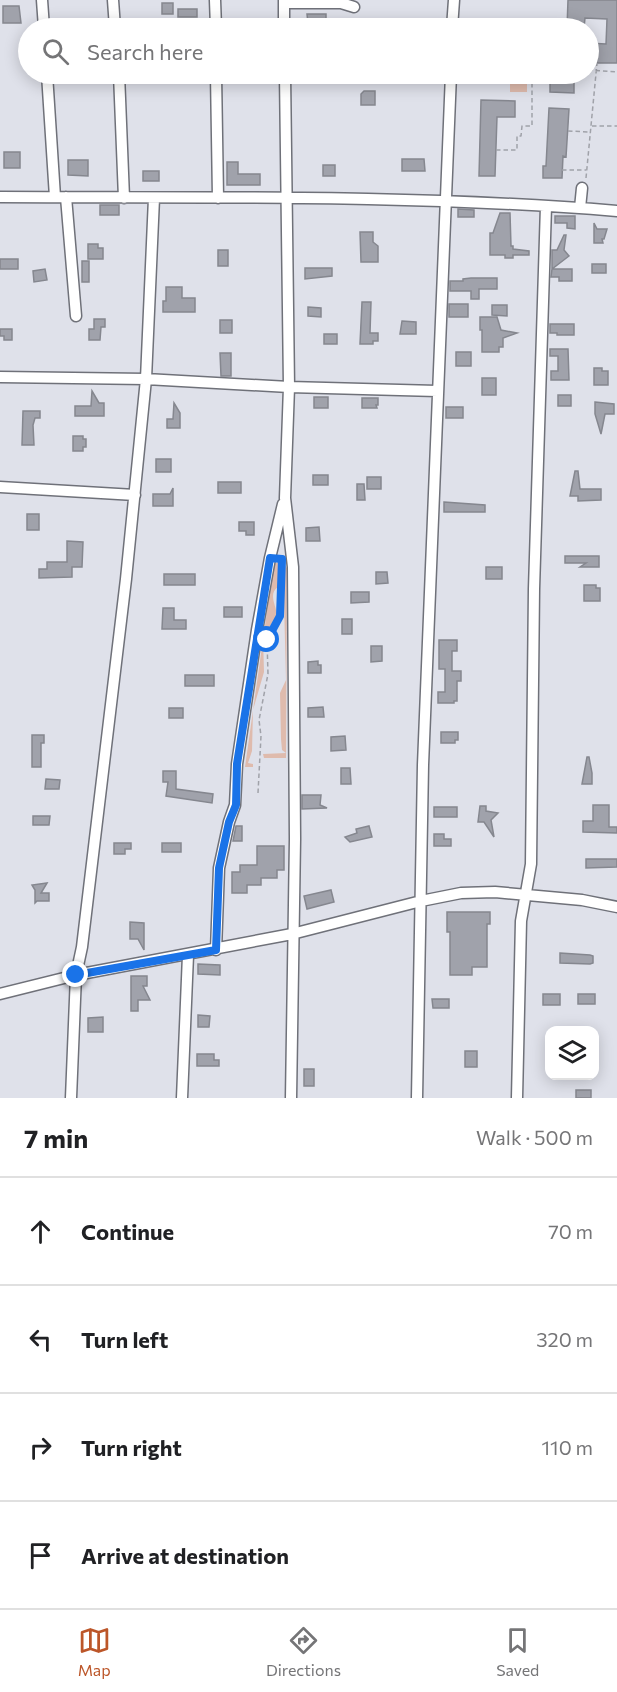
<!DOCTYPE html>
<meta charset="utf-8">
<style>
:root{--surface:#fff;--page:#f6f6f6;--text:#202124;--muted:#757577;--line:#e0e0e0;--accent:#bc5629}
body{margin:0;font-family:Commissioner,sans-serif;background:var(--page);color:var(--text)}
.controls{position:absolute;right:18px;bottom:18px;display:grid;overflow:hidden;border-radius:12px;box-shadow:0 3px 15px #0003}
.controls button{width:54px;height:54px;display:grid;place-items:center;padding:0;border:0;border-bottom:2px solid var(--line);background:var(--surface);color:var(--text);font:30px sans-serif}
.stop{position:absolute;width:18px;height:18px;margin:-14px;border:4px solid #1a73e8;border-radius:50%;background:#fff}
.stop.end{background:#1a73e8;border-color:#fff;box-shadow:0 2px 6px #0008}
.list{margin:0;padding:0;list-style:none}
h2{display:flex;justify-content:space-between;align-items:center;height:78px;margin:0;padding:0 24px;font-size:26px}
h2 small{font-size:20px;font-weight:400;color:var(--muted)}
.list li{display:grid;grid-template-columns:39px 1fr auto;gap:18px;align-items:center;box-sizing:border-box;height:108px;padding:0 24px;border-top:2px solid var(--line)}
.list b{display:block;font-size:22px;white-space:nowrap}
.list em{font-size:20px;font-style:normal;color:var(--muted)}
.icon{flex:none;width:33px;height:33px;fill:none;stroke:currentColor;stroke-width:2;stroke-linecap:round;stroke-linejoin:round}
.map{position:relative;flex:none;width:617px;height:1098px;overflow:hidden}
.search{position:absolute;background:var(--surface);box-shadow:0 3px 15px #0003;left:18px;right:18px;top:18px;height:66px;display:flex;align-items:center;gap:15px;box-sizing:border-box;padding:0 21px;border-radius:33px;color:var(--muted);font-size:22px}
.sheet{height:510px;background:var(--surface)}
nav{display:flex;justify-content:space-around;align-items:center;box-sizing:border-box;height:84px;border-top:2px solid var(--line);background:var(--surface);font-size:16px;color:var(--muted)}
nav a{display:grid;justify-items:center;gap:3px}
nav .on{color:var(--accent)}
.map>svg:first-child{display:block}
</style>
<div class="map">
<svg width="617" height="1098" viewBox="0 0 617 1098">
<rect width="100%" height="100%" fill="#dfe1ea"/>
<path fill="#dfbbad" d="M510,74H527V92H510Z
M279,562L278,587C268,594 276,605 277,615L263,637L264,672L253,710L252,751L248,763L253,764V767H245L272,576L274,564Z
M283,563L287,568L286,758H264L263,754L286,753L282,750L281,739L280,693L286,680Z"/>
<path fill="#a0a2ab" stroke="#85878f" stroke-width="1.5" d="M568,0H617V63H588V43L606,44L607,19L585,18L584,28H567Z
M162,3H173V14H162Z
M3,6H19L21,23H3Z
M178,9H197V17H178Z
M307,14H326V24H308Z
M550,74H574V93L550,92Z
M364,91H375V105H361V94Z
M481,100L515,101V117H497L495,176H479Z
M549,108L569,109L566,157L563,156L562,178H543V166H546Z
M4,152H20V168H4Z
M402,159H424L425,171H402Z
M68,160H88V176L68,175Z
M227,162H238V174H260V185H227Z
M323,165H335V176H323Z
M143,171H159V181H143Z
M100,205H119V215H100Z
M458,209L474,210V217H458Z
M500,213H510L511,246H513V249L529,251V255H513V258H505V255H490V233H493Z
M555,216H575V229L567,228V223H555Z
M594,223L597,229H607L604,239H602L603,243H594Z
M360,232H373V242L378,246V262H361Z
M564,235H566L564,250L569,256L552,269V250H557Z
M88,244H98V248H103V259H88Z
M218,250H228V266H218Z
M0,259H18V269H0Z
M82,261H89V282H82Z
M592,264H606V273H592Z
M305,268H332V276L305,279Z
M45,269L47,280L34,282L33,271Z
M552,269H572V281H559V277H551Z
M471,278H497V289H479V299H471V291H450V281H463V279Z
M166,287H182V298H195V312H163V301H166Z
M362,302H371L370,333H378V341H373V344H360Z
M449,304H468V317H449Z
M492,305H507V316L492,315Z
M308,307L321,308V317L308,316Z
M480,317H497L501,330L517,333L503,338V347H499V352H482V330H480Z
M94,319H105V327H101L100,340H89V329H94Z
M220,320H232V333H220Z
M402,321L416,322V334H400Z
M550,324H574V335H557V333H550Z
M0,329H12V340H4V336H0Z
M324,334H337V344H324Z
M550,349H568L569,380H551V371H558V356H550Z
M456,352H471V366H456Z
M220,353H231V376H221Z
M594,368H602V371H608V385H594Z
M482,378H496V395H482Z
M92,391L99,403H104V416H75V406H91Z
M558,395H571V406H558Z
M314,397H328V408H314Z
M362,398H378V405H376L377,408H362Z
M595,402L614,404V414H605L601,434L595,414Z
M174,403L180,413V428H167V419H173Z
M446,407H463V418H446Z
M23,411H40V418H35L33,425L34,445H22Z
M73,436H83V439H86V447H83V451H73Z
M156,459H171V472H156Z
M575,471H578L580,489H601V500L578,501V496H570Z
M313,475H328V485H313Z
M367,477H381V489H367Z
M218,482H241V493H218Z
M357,484H364L365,500H357Z
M173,488V506H153V494H170Z
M444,502L485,505V512H444Z
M27,514H39V530H27Z
M239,522H254V535H246V531H239Z
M319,527L320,541H306V528Z
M67,541L83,542L82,567H72V577L39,578V569H47V562H67Z
M565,556H599V567H580L586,563H565Z
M486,567H502V579H486Z
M376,572H387L388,583L376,584Z
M164,574H195V585H164Z
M584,585H596V588H600V601H584Z
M351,592H369V602L351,603Z
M224,607H242V617H224Z
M163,608H174V620H186V629H162Z
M342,619H352V634H342Z
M439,640H457V651H452V671H461V681H457V701H454V703H438V692H445V669H439Z
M371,646H382V661L371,662Z
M318,661V665H321V673H308V662Z
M185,675H214V686H185Z
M323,707L324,717H308V708Z
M169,708H183V718H169Z
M441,732H458V740H455V743H441Z
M32,735H44V743H41V767H32Z
M345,736L346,750L331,751V737Z
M587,757H589L592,773V784H582Z
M341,768H350L351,784H341Z
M163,771H176V789L213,794L212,803L166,796L168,782H163Z
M46,779L60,780L59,789H45Z
M302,795H321L320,805L327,808L302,809Z
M593,805H609V827H617V833L583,832V821H593Z
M480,806H486V811L498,813L491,820L494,837L484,822H478Z
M434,807H457V817H434Z
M33,816H50L49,825H33Z
M236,826H242V841H233Z
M369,826L372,837L350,842L345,837L357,833L356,829Z
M434,834H444V839H451V846H434Z
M114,843H131V849H125V854H114Z
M162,843H181V852H162Z
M257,846H284V870H277V878H261V885H247V893H232V872H240V865H257Z
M586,859H617V867L586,868Z
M47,883L41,893H49V901H37L35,903V890L32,885Z
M331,890L334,902L307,909L304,896Z
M447,912H490V924H487V967H472V975H450V932H447Z
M130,922L144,923V950L138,939H130Z
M560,953L590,955L593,956V963L590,964L560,963Z
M198,964L220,965V975L198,974Z
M131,976H147V986H143L150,1000H138V1011H131Z
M543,994H560V1005H543Z
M578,994H595V1004H578Z
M432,999H449V1008H433Z
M198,1015L210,1016L209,1027H198Z
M103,1017V1032H88V1018Z
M465,1051H477V1067H465Z
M197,1054H214V1060H219V1066H197Z
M304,1069H314V1086H304Z
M576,1090H591V1098H576Z"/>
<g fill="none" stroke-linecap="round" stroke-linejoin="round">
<g stroke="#6f7179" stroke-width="13">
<path id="minor" d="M42,0L44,28
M113,0L115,28
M215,0L216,28
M284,0V28
M284,3H341L354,7
M452,28L454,0
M47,74L55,197
M119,74L124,198
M216,74L218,198
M285,74L289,387L285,498L293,567L295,839L291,1098
M0,197C205,198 412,194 617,211
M66,197L76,316
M580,208L582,188
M0,377L146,379L289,387L437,391
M0,487L135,495
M216,950L219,868L229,822L235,805L237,764L257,630L270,558L283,504
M0,994L76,975L292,934L421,901L461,893L495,892L582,900L617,907
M71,1098L76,975L82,947L126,579L146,379L154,198
M182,1098L188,955
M417,1098L423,765L451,74
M517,1098L521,921L531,864L534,589L546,206"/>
</g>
<path stroke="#a0a2a9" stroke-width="1.5" stroke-dasharray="4.5 3" stroke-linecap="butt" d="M588,70L617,72
M592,126H617
M568,131L590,132
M496,150H517V136H521L522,126H532V74
M562,170H586
M586,178L597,63
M258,793L261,736L259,720L268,674L267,641L270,632L280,616L281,560"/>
<use href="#minor" stroke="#fff" stroke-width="10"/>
</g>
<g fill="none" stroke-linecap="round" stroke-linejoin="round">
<path stroke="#1a73e8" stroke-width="8" d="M76,975L216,950L219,868L229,822L236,805L237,764L270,558L282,559L280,616L267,640"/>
</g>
</svg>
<div class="controls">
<button><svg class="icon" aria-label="layers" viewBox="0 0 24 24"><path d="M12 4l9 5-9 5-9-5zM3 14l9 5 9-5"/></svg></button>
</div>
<div class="stop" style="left:267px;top:640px"></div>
<div class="stop end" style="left:76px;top:975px"></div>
<div class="search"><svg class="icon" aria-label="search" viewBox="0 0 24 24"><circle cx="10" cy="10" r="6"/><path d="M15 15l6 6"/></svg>Search here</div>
</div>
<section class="sheet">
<h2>7 min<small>Walk · 500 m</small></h2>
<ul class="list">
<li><svg class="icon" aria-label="ahead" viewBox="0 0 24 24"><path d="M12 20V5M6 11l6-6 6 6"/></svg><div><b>Continue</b></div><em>70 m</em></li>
<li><svg class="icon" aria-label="left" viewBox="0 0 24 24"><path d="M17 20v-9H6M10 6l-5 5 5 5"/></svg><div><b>Turn left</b></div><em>320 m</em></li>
<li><svg class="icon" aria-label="right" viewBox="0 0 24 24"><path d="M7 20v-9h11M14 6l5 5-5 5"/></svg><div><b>Turn right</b></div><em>110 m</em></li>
<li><svg class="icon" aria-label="arrive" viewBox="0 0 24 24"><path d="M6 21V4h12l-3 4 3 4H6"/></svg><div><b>Arrive at destination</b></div></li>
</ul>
</section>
<nav>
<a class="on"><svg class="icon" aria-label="map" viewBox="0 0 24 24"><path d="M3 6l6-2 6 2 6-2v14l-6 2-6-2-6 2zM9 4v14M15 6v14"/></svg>Map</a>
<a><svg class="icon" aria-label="directions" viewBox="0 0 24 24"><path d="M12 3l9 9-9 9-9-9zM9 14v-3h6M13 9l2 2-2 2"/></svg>Directions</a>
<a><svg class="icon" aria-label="saved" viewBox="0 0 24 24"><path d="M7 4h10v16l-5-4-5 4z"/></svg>Saved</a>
</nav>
